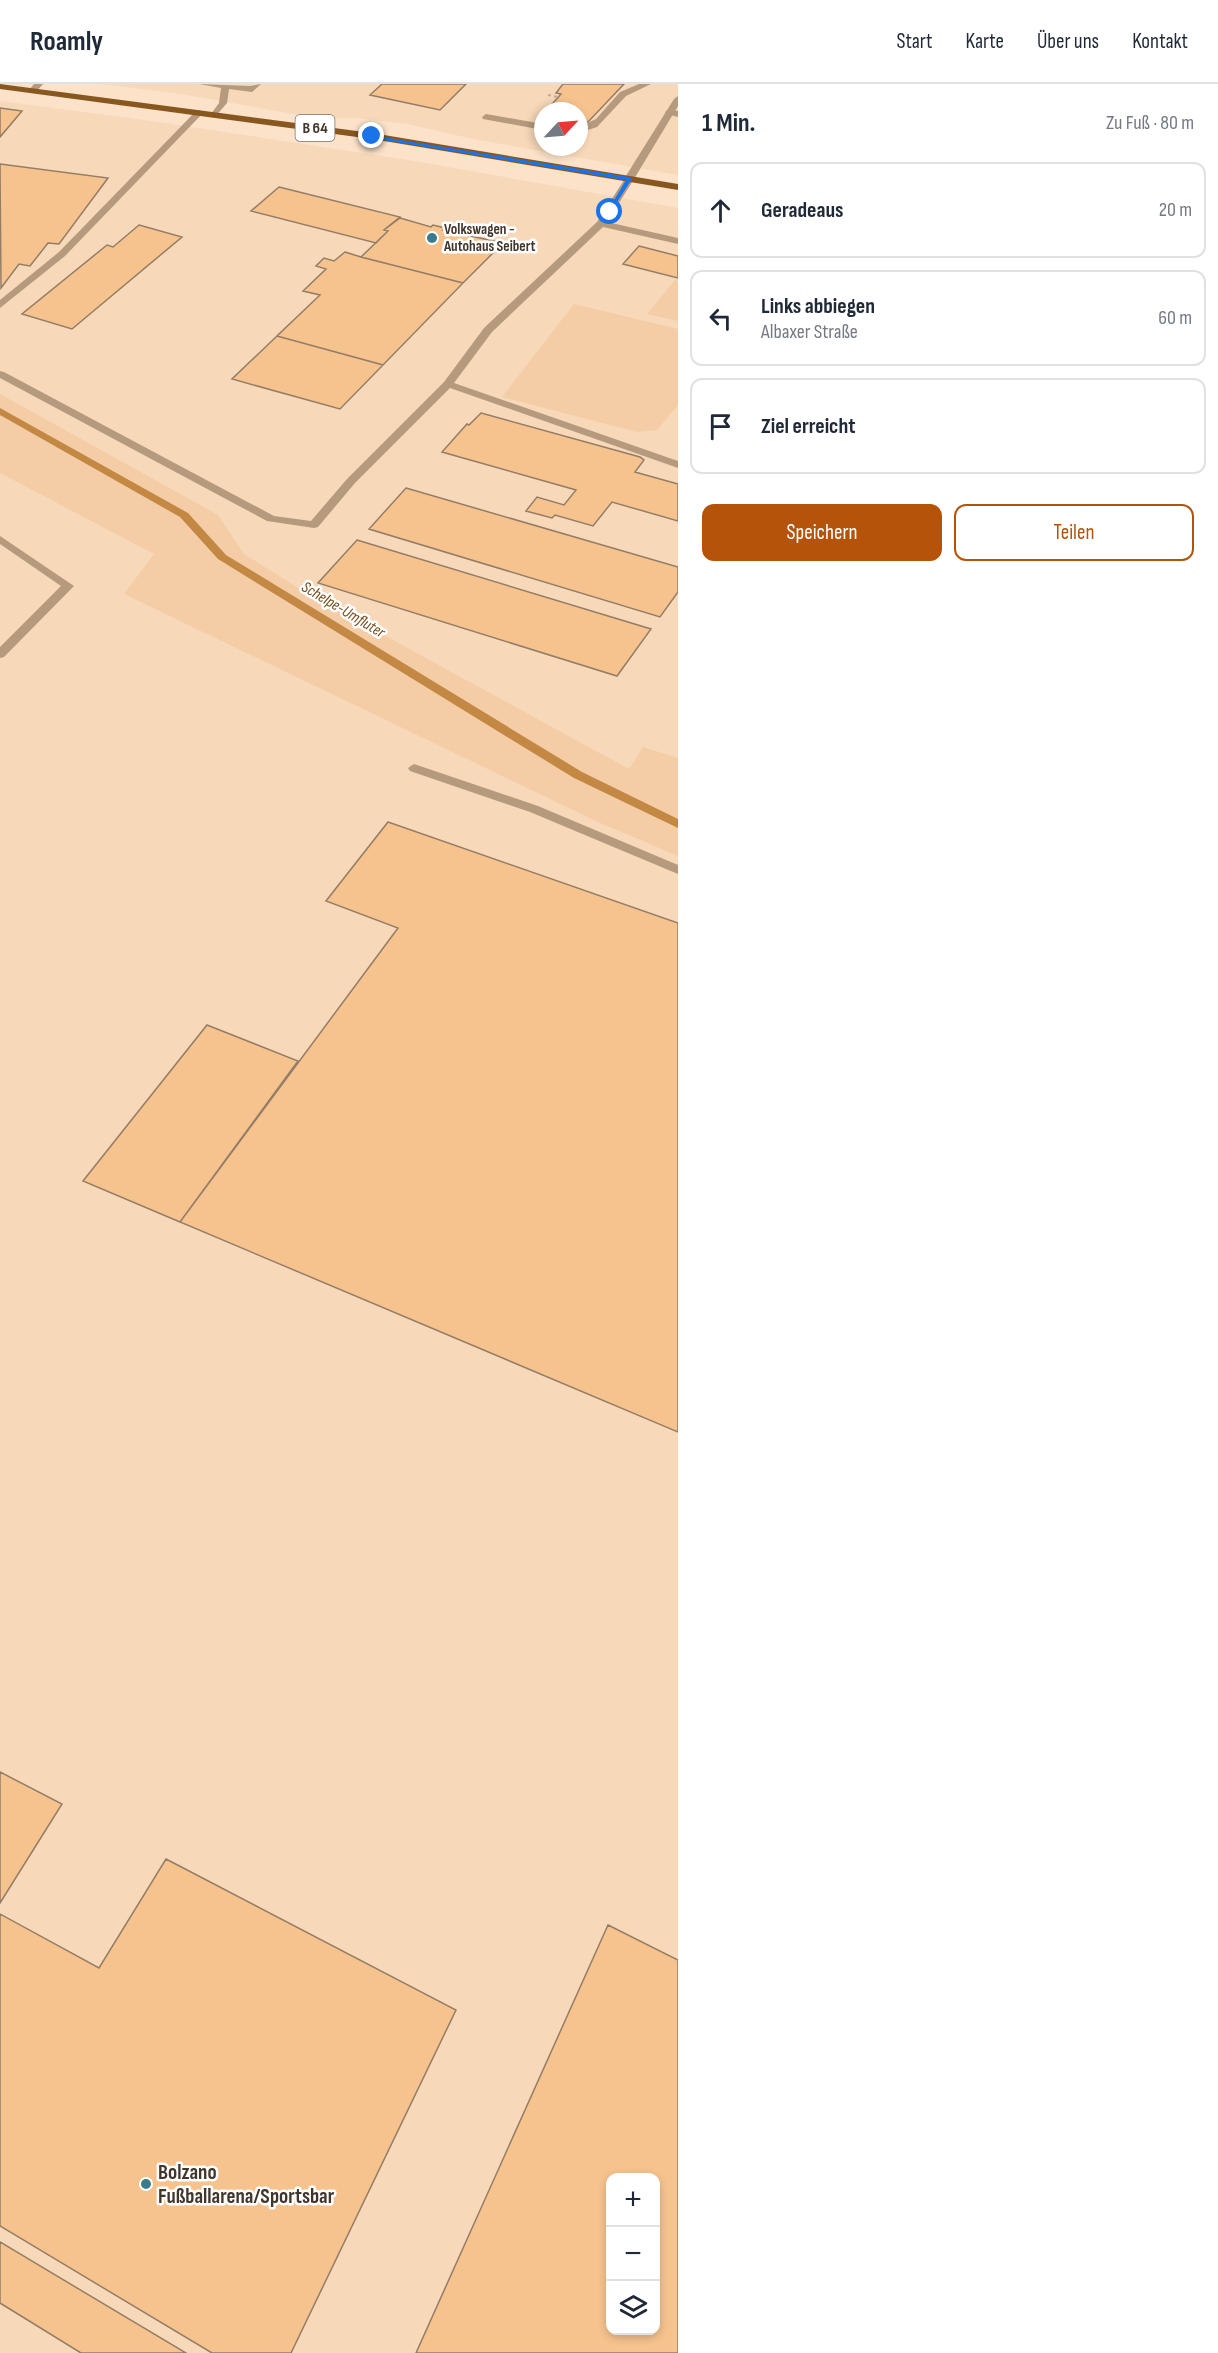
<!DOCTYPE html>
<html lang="de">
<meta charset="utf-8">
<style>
:root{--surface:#fff;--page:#f6f6f7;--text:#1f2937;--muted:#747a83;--line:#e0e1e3;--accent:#b45309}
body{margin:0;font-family:"Sofia Sans Condensed",sans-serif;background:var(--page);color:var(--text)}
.controls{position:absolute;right:18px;bottom:18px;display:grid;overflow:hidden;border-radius:12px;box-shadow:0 3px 9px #0003}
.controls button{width:54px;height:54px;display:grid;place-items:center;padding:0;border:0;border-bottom:2px solid var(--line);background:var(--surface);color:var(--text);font:30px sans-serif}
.compass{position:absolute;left:534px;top:18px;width:54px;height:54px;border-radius:50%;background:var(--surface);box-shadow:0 3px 9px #0003;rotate:64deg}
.stop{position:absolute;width:18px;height:18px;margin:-14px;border:4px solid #1a73e8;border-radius:50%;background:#fff}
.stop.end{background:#1a73e8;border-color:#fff;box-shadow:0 2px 6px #0008}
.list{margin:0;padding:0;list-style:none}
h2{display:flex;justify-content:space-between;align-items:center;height:78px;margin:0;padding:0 24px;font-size:26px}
h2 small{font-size:20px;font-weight:400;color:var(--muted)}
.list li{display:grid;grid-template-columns:39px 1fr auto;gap:18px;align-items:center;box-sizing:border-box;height:96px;margin:0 12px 12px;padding:0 12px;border:2px solid var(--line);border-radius:12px}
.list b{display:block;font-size:22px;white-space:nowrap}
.list p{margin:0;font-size:20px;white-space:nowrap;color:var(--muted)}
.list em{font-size:20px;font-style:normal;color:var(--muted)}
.actions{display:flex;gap:12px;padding:18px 24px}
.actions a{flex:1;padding:14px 0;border:2px solid var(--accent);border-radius:12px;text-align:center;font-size:21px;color:var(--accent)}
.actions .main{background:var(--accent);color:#fff}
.icon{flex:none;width:33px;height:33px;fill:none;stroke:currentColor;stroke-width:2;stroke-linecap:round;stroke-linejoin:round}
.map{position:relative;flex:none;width:678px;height:2269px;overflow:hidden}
header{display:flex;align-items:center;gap:36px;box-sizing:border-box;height:84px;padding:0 30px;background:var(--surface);border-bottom:2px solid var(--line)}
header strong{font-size:28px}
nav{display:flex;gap:33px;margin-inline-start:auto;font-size:21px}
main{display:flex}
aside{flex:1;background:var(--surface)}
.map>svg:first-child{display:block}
</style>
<header>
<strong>Roamly</strong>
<nav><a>Start</a><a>Karte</a><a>Über uns</a><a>Kontakt</a></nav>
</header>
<main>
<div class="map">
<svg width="678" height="2269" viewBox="0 0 678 2269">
<rect width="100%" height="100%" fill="#fce2c9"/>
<path fill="#f7d8b8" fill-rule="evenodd" d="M103,0H678V91L473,55L408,40L357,34H316L182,10ZM543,27H579V63H543Z
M0,17L159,38L414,77L678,124V2269H0ZM610,2094H656V2246H610Z"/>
<path fill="#f4cda6" d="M675,196L678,197V237L647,230Z
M574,220L678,245V321L657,346L637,348L502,313Z
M0,310L218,431L244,470L303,507L629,685L643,663L678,674V772L598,738L124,510L154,470L0,389Z"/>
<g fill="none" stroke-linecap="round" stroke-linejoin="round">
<path fill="#c48845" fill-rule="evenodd" d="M0,324L188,429L226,471L582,688L678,735V744L574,694L218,475L180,433L0,331Z"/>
</g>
<path fill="#f6c38f" stroke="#947d66" stroke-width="1.5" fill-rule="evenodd" d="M382,0H466L440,26L370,11Z
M563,0H624L588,38L579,36V27H546L561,10L556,9Z
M0,24L22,27L0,53Z
M0,80L108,94L59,160L48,159L30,182L19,180L1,204Z
M279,103L400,133L384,146L388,147L376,159L251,127Z
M400,134L431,143L433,141L445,144L443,146L503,159L463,199L361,173L388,147L384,146Z
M139,141L182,153L72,245L22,230L107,161L113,163Z
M639,162L678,172V194L623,180Z
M345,168L361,173L463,199L383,281L277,252L320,211L303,207L326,185L316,182L324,174L334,177Z
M277,252L383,281L340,325L232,295Z
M481,329L640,373L644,376L635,388L678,400V437L612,418L593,442L555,431L552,434L526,427L537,413L564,421L576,406L442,368L467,340L469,341Z
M406,404L678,483V508L660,533L369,445Z
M357,456L651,545L617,592L318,499Z
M388,738L678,839V1348L180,1138L398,844L326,817Z
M207,941L298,977L180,1138L83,1097Z
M0,1688L62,1720L0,1819Z
M166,1775L456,1926L291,2269H212L0,2142V1830L99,1884Z
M608,1841L678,1876V2269H416ZM610,2094H656V2246H610Z
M0,2158L186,2269H81L0,2219Z"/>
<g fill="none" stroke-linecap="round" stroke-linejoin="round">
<path stroke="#bfaa96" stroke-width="2" stroke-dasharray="3 3" stroke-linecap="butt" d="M548,11L558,13"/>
<path fill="#b59a7e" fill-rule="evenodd" d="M34,0H43L36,8H30L29,6Z
M199,0L250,2L261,0L252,8L229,5L227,19L215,33L211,30L219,19L221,4Z
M639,0H651L626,12L597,43L579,49V43L596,35L620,8Z
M669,25L678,27V33L666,30L665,28Z
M197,26L204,28L65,172L0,224V216L59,168Z
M486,30L543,40V46L483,35L482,33Z
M626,93L634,95L607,138L678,154V160L603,143L492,248L454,299L678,377V384L450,304L355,399L318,443L314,444L267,437L0,294V287L4,288L274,432L311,437L347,395L444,298L484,244L597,138Z
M0,452L74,502L4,573L0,574V563L61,502L0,460Z
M414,680L538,722L678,781V790L530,728L410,687L408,684Z"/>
<path fill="#b59a7e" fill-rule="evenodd" d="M678,12V22L634,95L626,97L624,95L674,15Z"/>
<path fill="#87571f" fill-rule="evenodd" d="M0,0L372,49L678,100V106L372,55L0,5Z"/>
</g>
<path fill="#1a73e8" d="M370,51L629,93L632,95L610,129L607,128L626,96L372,54Z"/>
<g fill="#397b8c" stroke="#fff" stroke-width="2">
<circle cx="432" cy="154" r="6"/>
<circle cx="146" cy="2100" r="6"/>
</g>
<g text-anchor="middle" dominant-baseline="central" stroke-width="5" stroke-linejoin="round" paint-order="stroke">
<g font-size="15" font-weight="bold" fill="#40362c" stroke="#fff" text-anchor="start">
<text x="444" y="145">Volkswagen -<tspan x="444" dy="17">Autohaus Seibert</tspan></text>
</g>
<rect fill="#fff" stroke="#79726b" stroke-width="1.5" x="295.5" y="31" width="39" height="26" rx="4.5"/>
<g font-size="16" font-weight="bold" fill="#40362c">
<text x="315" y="44">B 64</text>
</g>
<g font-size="16" font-style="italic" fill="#774e1d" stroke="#fff">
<text transform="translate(343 526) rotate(31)">Schelpe-Umfluter</text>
</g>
<g font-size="21" font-weight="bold" fill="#40362c" stroke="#fff" text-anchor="start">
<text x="158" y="2088">Bolzano<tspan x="158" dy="24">Fußballarena/Sportsbar</tspan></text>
</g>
</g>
</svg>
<div class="controls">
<button>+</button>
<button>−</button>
<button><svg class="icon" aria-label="layers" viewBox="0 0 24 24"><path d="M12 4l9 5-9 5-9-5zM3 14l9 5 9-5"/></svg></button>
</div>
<svg class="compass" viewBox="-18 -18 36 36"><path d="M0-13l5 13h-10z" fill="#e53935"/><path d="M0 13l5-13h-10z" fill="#747a83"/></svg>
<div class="stop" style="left:610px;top:128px"></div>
<div class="stop end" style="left:372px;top:52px"></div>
</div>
<aside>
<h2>1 Min.<small>Zu Fuß · 80 m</small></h2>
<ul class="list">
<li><svg class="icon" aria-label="ahead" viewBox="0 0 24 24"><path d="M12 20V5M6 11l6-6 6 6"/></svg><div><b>Geradeaus</b></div><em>20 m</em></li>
<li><svg class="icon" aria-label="left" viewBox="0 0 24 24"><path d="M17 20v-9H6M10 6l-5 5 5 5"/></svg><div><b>Links abbiegen</b><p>Albaxer Straße</p></div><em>60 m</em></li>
<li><svg class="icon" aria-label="arrive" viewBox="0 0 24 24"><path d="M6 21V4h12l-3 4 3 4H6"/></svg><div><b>Ziel erreicht</b></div></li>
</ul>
<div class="actions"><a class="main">Speichern</a><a>Teilen</a></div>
</aside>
</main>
